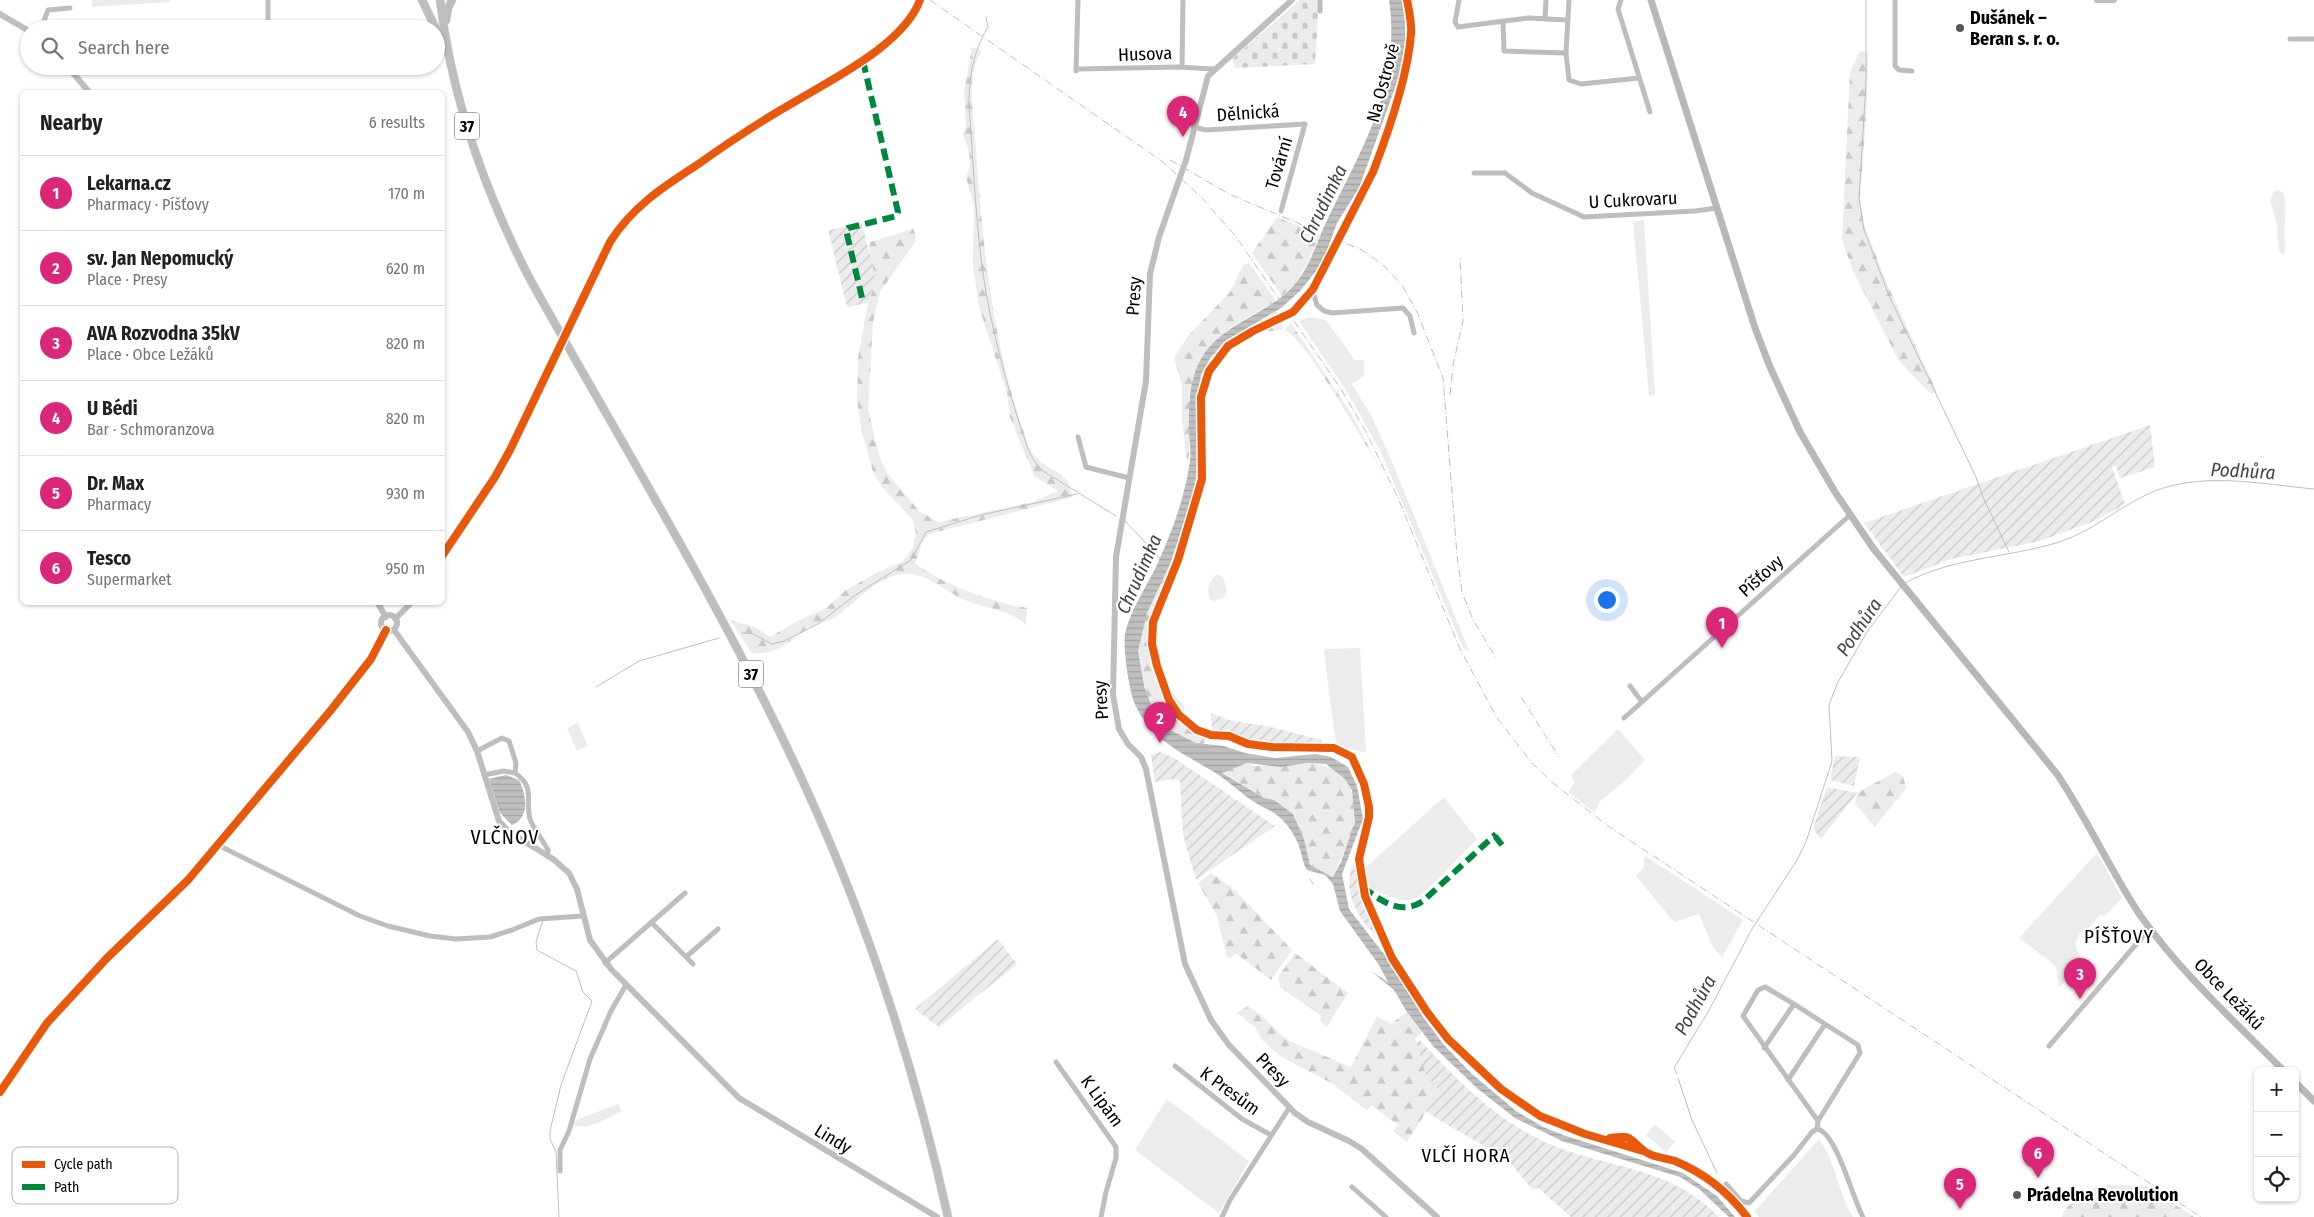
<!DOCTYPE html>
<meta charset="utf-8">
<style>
:root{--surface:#fff;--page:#f6f6f6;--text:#202124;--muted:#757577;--line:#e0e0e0;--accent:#db2777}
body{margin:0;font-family:"Fira Sans Condensed",sans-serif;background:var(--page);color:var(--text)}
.controls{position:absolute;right:15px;bottom:15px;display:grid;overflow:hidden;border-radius:8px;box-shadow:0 1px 4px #0004}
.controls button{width:45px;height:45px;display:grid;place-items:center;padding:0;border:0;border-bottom:1px solid var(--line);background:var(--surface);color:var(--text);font:25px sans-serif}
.you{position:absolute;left:1606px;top:599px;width:18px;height:18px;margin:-12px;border:4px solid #fff;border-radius:50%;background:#1a73e8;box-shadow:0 0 0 8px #1a73e833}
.badge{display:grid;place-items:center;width:32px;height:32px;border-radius:50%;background:var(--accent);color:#fff;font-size:16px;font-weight:700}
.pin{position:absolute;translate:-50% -41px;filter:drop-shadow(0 1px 2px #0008)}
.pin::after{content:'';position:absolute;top:26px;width:18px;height:15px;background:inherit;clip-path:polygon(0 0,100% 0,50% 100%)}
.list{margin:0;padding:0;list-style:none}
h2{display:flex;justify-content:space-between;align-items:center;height:65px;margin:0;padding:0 20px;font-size:21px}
h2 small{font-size:16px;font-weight:400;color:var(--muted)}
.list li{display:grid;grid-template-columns:32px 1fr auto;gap:15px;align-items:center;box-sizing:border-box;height:75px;padding:0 20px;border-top:1px solid var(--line)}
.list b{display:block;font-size:19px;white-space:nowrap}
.list p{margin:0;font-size:16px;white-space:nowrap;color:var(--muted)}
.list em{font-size:16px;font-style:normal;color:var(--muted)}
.icon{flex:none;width:28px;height:28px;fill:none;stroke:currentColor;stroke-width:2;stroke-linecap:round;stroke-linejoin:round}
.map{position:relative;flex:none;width:2314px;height:1217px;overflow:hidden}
.search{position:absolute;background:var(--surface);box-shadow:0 1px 4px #0004;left:20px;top:20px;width:425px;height:55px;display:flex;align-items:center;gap:12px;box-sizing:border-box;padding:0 18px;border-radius:28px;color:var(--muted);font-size:19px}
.panel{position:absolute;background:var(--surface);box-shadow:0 1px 4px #0004;left:20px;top:90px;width:425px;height:515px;border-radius:8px}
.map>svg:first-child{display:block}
</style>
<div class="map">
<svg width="2314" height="1217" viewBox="0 0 2314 1217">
<defs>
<pattern id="forest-firs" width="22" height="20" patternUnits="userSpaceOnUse" patternTransform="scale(1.25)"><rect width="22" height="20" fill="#ececec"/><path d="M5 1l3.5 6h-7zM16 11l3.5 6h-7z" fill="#c9c9c9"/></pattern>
<pattern id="cemetery-stones" width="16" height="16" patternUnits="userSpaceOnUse" patternTransform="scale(1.25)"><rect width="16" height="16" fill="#ececec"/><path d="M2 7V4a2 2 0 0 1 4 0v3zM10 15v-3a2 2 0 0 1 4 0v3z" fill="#c9c9c9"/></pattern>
<pattern id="garden-furrows" width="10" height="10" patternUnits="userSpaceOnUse" patternTransform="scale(1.25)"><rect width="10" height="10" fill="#ececec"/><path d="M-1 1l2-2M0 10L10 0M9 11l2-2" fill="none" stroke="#c9c9c9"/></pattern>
<pattern id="water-rules" width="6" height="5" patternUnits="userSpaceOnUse" patternTransform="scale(1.25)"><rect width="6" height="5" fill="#bfbfbf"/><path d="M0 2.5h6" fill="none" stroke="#a2a2a2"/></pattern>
</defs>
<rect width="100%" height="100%" fill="#fff"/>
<path fill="#ececec" d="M92,0H170V2L92,7Z
M2278,190L2283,193C2288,201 2283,228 2285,240C2285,246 2287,250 2283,255L2279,251L2276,220L2270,201L2273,192Z
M1644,220L1655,394L1649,396L1633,222Z
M1309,317L1326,320L1355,360H1364V376L1352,384L1372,417L1393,464L1470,653L1463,648L1381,452L1344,387L1299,321Z
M1217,574L1223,577L1227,591L1224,597L1214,601L1210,600C1206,590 1209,581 1217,574Z
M1360,648L1366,753L1333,744L1336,743L1324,653L1326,649Z
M578,723L588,746L577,751L567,728Z
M1618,729L1645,760L1623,783L1600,801L1595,813L1568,792L1575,782L1571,775Z
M1444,797L1477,839L1437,880L1418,897L1409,900H1400L1372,890L1367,885L1365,868Z
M2097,853L2122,898L2105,916L2101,914L2086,931L2080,933L2075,944L2082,961L2059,988L2056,966L2019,938Z
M1645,856L1743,920L1722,957L1713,947L1699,914L1674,922L1636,876L1643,868Z
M1167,1099L1249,1161L1219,1213L1135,1150Z
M618,1104L622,1111C608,1117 588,1132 574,1125L576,1120Z
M1655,1124L1675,1142L1666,1152L1646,1135Z
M1819,1139C1836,1162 1838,1193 1853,1217H1759L1755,1211Z"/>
<path fill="url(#forest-firs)" d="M972,47L980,50L981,53C965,76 975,124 976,150C983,248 993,351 1028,444C1038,469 1055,465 1068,482C1070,486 1071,492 1073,497L929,534L922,544L915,563C939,583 996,604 1027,608L1026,625C1011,610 986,608 967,601C949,594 934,579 916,575C885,567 859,600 837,616C828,622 816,624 806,630C788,642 775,656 752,653L730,620L755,627L770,637L799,620L826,608L846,590L878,572L902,562L912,549L916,534L913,520L882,487L873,472L862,433L857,400L858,358L868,303L876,280L869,254L870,242L913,229L916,236L914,244L880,292L873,322L868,409L879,455L887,473L920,512L939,522L1032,502L1058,491L1034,476L1010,417L1007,393L979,307L973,266L974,207L966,177L970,166L969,152L963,134L966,125L964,91Z
M1860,51L1868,52L1867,104L1860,198L1864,224L1887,284L1937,392L1931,394L1899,361L1853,271L1842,239L1850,72Z
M1277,217L1320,235C1309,259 1302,279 1282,296L1252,253Z
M1249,263L1276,301L1231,327L1218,338L1195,372L1188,467L1182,422V384L1174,358L1188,336L1230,292L1243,265Z
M1277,311L1283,330C1256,330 1228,344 1213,368C1191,404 1211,447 1202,486C1197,512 1188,538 1178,562C1169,585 1154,608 1154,633C1153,653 1161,677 1173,694C1178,701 1183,702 1185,711L1178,717L1192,730L1207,738L1203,745C1194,742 1173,734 1166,727C1151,715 1137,669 1138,650C1139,638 1143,624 1147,613C1153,595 1164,579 1171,561C1181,533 1190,504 1196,474C1205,435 1186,394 1209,359C1225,335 1254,325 1277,311Z
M1291,323L1351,413L1384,476C1370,451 1305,339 1285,330Z
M1247,763L1256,766C1289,765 1346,751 1353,798C1354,805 1356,813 1355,820C1352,841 1339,858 1334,877L1310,865L1304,839L1293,814L1274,800L1264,798L1222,772Z
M1895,772L1903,776L1906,788L1875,827L1855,803L1857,793Z
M1211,873L1236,891L1292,950L1271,980L1237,954L1227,958L1217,916L1198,883Z
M1295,953L1348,993L1327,1027L1320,1021L1321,1016L1280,987L1278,977Z
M1248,1006L1262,1016L1287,1040L1351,1067L1377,1016L1391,1024L1407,1012L1422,1032L1415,1039L1416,1043L1427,1077L1440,1090L1407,1142L1393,1131L1398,1125L1371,1105L1367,1111L1333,1084L1280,1056L1263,1041L1255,1027L1237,1013Z
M2100,1185L2146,1186L2194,1217H2062C2066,1202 2087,1192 2100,1185Z"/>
<path fill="url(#cemetery-stones)" d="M1300,0H1319L1315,64L1235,68L1232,59Z"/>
<path fill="url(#garden-furrows)" d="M862,223L876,280L868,303L847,307L828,230Z
M2150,425L2155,467L2120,478L2116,466L2112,467L2125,504L2097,520L2040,541L1952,559L1904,577L1864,523Z
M1211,713L1228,720L1271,727L1322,740L1320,746C1280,748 1250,742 1212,730Z
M1160,752L1174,758L1275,826L1196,880L1183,835L1180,781L1171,779L1155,782L1151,755Z
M1835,756L1860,757L1854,786L1830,780Z
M1827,787L1857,793L1821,839L1813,829Z
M1355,859L1361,882L1360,888L1381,935L1377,937C1356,915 1340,889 1355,859Z
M998,939L1017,964L939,1027L915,1009Z
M1420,1040C1453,1076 1489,1113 1533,1136C1596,1170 1666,1161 1719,1217H1571L1538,1188L1532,1189L1508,1160L1426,1112L1439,1090L1427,1077L1416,1043Z"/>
<path fill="url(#water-rules)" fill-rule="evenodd" d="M1389,0H1402C1407,25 1406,47 1401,71L1359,188L1337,223L1326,253L1316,271L1300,291L1281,308L1225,341L1210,358L1201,375L1196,406L1199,446L1194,493L1170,564L1147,613L1138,651L1144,686L1155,715L1164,727L1196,743L1224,746L1245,753L1275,758L1316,754L1331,757L1348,767L1357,786L1363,819L1342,874L1349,909L1390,962L1423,1017L1444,1045L1472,1074L1516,1111L1543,1127L1566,1136L1683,1173L1717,1196L1735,1217H1729L1699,1189L1680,1177L1562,1141L1515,1118L1478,1089L1433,1046L1407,1012L1394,990L1371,971L1388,982L1379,965L1340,911L1333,884L1325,875L1307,870C1302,862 1302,854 1299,846C1295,835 1287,823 1278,816C1272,810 1263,808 1256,803C1241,794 1229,781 1214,772C1181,752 1150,740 1134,702C1129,688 1123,650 1125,635C1128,615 1146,587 1155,569C1171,535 1185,498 1190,460C1191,452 1190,443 1189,434C1189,407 1188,378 1204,354C1227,321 1269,314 1294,285C1311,266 1318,238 1329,216C1365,143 1401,84 1389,0ZM1247,763L1281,767L1307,763L1326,764L1345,779L1352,790L1355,822L1341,862L1333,877L1310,865L1304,839L1293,814L1274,800L1264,798L1222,773Z
M506,775L519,780C526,794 531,817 512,825L500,813L489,779Z"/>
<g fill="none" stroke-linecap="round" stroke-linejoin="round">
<path stroke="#bfbfbf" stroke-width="1" d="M1866,0V82L1859,199L1864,230L1890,298L1976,477L1983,497L2009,552
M986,17L988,27C971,55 967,88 970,120C974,173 976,227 984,280C992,330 1005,379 1021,428C1027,445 1029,458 1043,471L1116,516
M1125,521L1160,558
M1905,583C1952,557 2009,558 2059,542C2091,532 2116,509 2146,495C2196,470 2260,484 2314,489
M742,633H751L772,644L784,641L818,624L854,596L911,560L926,532L981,515L1077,494
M596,687L639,661L719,638
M1310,879L1313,884
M543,920L536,942L537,950L576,971L583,992L592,1001L561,1085L550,1131V1139L556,1152L559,1217
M1677,1074L1674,1068L1708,1012L1752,929L1797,860L1806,842L1832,761L1829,705L1838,682L1867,632L1901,587
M1678,1078L1692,1120L1717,1173"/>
<g stroke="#dbdbdb" stroke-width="9">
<path id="primary" d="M422,0L436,29
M440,0C452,99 485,193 531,281C624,448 725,611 805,786C868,923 915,1069 948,1217
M446,20L448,8L452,0
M436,29L444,51"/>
</g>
<path stroke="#bebebe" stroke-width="5" d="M1320,0V11
M1407,0C1409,11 1412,23 1411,34C1408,75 1388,133 1373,172L1316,283L1313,292L1317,305L1324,311L1332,313L1403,308L1410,316L1414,333
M1459,0L1455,22L1458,27L1528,18L1567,20
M1569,0L1566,53L1569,80L1581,84L1639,78
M1621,0L1618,9L1650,112
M1895,0V66L1899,70L1912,71
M1545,18L1546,0
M1503,21L1504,51L1566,53
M41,29L48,10L70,8
M268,29V0
M2290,39H2314
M1182,67L1183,0
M1078,69L1178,67L1213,69
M1076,71L1078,0
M1194,127L1206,130L1305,124L1281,211
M1474,173H1505L1532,193L1584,217L1695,211L1717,208
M1078,437L1086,467L1129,478
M1630,686L1642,702
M1624,718L1850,515
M477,751L502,738L509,741L516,763L515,773C536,787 525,801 530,819C534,830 543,840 548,850L547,856
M484,775L504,771L515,773
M218,845L360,916L388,926L430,936L456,939L490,937L512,930L539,919L583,916
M651,922L693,964
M686,957L718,929
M605,963L685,893
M1794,1004L1765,987L1758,990L1743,1016L1818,1121L1817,1129
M2049,1046L2150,928
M1764,1048L1794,1004L1825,1024L1788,1080
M1056,1062L1116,1147V1158L1106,1192L1101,1217
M1175,1066L1242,1119L1271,1135
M1818,1121L1860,1053L1858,1045L1825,1024
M1817,1129C1836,1131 1853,1200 1863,1217
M560,1171V1150L569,1131L590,1059L611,1011L626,985
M1726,1184L1741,1201L1749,1203L1794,1155L1812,1132L1817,1129
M1352,1187L1386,1217
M1222,1217L1230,1200L1289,1108"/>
<path stroke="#bebebe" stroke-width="6" d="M1292,0L1208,76L1186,160L1159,237L1150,274L1146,381L1116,557L1113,695L1119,729L1128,744L1141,757L1146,769L1185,964L1211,1020L1229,1045L1295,1113L1308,1122L1349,1141L1362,1149L1437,1217
M2097,0H2114
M0,14L29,31
M67,66L89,92
M574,316L610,242L638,207L745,130L863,61L911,19L920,0
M442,556L495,477L552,362
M377,602L386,617
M381 623a8 8 0 1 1 16 0a8 8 0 1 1-16 0Z
M395,619L412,602
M394,630L468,732L477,751L499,821L509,832L553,859L569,873L577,889L590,940L611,969L739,1098L937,1217
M0,1092L47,1023L107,958L188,880L331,710L371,659L386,630"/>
<path stroke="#b8b8b8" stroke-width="7" d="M1651,0L1755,328L1770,367L1800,432L1835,492L1873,548L2057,774C2088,820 2110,870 2140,915C2181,973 2234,1021 2284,1071
M2295,1082L2314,1101"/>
<use href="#primary" stroke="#bebebe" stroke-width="8"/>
<path stroke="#bebebe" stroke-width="1" stroke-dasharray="8 2.5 1 2.5" stroke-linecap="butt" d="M930,0L1163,162L1201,197L1234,234L1341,389L1366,432L1398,498L1460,649L1497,718L1532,763L1553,783L1608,826L2201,1217
M1170,160L1231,195L1362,250L1382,264L1402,285L1417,312L1443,378L1457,555L1462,592L1473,620L1496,658
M1450,395L1453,365L1463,321L1460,257
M1521,697L1559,757"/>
<path stroke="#bebebe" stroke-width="6" d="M552,362L574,316"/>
<path stroke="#00873e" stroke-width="6" stroke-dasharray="12 6" stroke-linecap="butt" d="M863,61L898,212L897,216L848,228L846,230L863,302
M1495,836L1502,845
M1363,887C1381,901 1401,916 1423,901L1496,834"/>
<g stroke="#fff" stroke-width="11">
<path id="cycleway" d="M1407,0C1409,11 1412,23 1411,34C1408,75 1388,133 1373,172L1313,289L1293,312L1253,331L1228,346L1209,371L1201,397L1202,479L1178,560L1153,622L1152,644L1157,666L1169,700L1179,715L1197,730L1211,735L1229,736L1248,744L1272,747L1334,748L1352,757L1364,784L1369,807V817L1359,859L1365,896L1392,958L1427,1012L1448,1039L1501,1089L1540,1116L1585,1134L1643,1151
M442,556L495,477L510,450L610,242C632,207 663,187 697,165C729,142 761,121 796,101C834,78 904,44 920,0
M0,1092L47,1023L107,958L188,880L331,710L371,659L386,630
M1610,1138C1634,1135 1627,1138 1643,1150C1650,1157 1666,1158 1675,1161C1704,1173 1729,1193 1747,1217"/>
</g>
<use href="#cycleway" stroke="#e8590c" stroke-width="8"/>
</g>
<g fill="#595959" stroke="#fff" stroke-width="2">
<circle cx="1960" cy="28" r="5"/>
<circle cx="2017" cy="1195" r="5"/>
</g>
<g text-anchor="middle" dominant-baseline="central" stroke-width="4" stroke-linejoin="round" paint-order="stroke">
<g fill="#fff" stroke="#4c4c4c" stroke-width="1">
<rect x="454.5" y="112.5" width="25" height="27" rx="4"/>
<rect x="738.5" y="660.5" width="25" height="27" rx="4"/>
</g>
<g font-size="16" font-weight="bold" fill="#000">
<text x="467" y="126">37</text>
<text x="751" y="674">37</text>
</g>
<g font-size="18" font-weight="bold" fill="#000" stroke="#fff" text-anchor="start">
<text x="1970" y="18">Dušánek –<tspan x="1970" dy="21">Beran s. r. o.</tspan></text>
<text x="2027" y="1195">Prádelna Revolution</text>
</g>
<g font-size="18" fill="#000" stroke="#fff">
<text transform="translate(1145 54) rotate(-2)">Husova</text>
<text transform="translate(1383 83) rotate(-75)">Na Ostrově</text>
<text transform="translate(1248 113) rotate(-4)">Dělnická</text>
<text transform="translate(1279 163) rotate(-73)">Tovární</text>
<text transform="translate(1633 200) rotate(-3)">U Cukrovaru</text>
<text transform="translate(1134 296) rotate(-86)">Presy</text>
<text transform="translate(1761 576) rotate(-42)">Píšťovy</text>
<text transform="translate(1101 700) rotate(-94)">Presy</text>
<text transform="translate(2229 994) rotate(46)">Obce Ležáků</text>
<text transform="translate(1273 1070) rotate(46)">Presy</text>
<text transform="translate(1230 1091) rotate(36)">K Presům</text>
<text transform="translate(1102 1101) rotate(54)">K Lipám</text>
<text transform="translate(833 1139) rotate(31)">Lindy</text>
</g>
<g font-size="19" font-style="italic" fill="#444" stroke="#fff">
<text transform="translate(1323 204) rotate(-64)">Chrudimka</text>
<text transform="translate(2243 471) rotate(3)">Podhůra</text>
<text transform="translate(1139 574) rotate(-66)">Chrudimka</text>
<text transform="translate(1859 627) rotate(-56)">Podhůra</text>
<text transform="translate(1695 1005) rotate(-61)">Podhůra</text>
</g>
<g font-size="19" letter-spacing="1" fill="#000" stroke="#fff">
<text x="2119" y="936">PÍŠŤOVY</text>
<text x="1466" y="1155">VLČÍ HORA</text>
</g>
<g font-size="20" letter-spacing="1" fill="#000" stroke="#fff">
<text x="505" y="837">VLČNOV</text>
</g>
</g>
<rect x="12" y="1147" width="166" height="57" rx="8" fill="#fff" stroke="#b2b2b2" stroke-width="1"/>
<rect x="22" y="1161" width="23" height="7" fill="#e8590c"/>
<rect x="22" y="1184" width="23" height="6" fill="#00873e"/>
<g font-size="14" fill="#000">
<text x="54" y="1169">Cycle path</text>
<text x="54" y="1192">Path</text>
</g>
</svg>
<div class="controls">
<button>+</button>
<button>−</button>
<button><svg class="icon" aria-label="locate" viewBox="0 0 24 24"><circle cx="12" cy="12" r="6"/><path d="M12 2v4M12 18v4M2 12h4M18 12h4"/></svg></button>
</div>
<div class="you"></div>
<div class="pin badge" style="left:1722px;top:648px">1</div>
<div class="pin badge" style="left:1160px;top:743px">2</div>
<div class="pin badge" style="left:2080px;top:999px">3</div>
<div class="pin badge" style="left:1183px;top:137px">4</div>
<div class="pin badge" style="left:1960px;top:1209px">5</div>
<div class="pin badge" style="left:2038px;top:1178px">6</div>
<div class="search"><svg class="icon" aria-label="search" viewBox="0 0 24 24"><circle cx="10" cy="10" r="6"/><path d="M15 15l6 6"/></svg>Search here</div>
<section class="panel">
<h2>Nearby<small>6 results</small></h2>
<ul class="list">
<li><span class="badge">1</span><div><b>Lekarna.cz</b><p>Pharmacy · Píšťovy</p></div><em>170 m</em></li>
<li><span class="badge">2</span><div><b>sv. Jan Nepomucký</b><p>Place · Presy</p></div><em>620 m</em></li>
<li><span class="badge">3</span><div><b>AVA Rozvodna 35kV</b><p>Place · Obce Ležáků</p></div><em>820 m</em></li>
<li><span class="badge">4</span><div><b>U Bédi</b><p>Bar · Schmoranzova</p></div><em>820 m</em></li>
<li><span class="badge">5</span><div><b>Dr. Max</b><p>Pharmacy</p></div><em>930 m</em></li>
<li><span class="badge">6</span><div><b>Tesco</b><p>Supermarket</p></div><em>950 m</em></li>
</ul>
</section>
</div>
